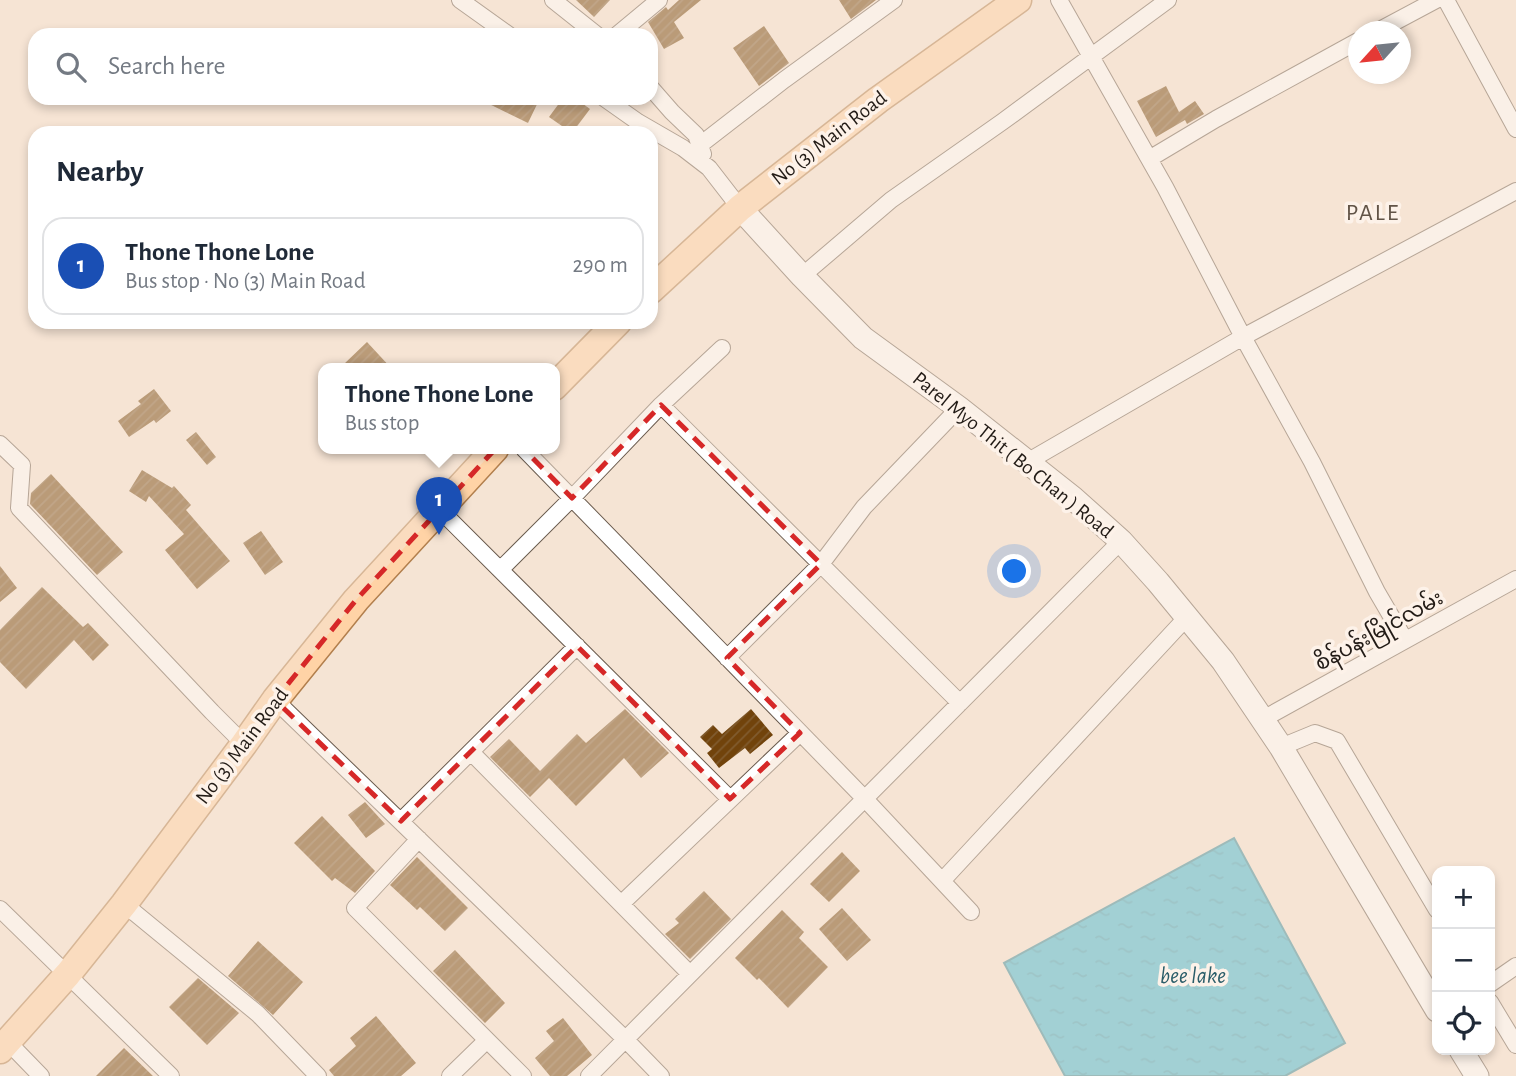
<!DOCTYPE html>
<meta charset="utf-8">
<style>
:root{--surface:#fff;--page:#f6f6f7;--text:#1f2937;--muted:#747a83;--line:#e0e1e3;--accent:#d93025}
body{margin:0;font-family:"Alegreya Sans","Noto Sans Myanmar",sans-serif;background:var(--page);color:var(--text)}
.controls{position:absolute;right:21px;bottom:21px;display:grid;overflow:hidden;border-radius:14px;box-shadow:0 4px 10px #0003}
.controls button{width:63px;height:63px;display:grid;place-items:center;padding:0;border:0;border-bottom:2px solid var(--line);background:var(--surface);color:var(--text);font:35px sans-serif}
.compass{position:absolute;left:1348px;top:21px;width:63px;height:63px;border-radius:50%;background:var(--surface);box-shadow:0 4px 10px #0003;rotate:243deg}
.you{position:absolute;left:1015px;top:572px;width:24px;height:24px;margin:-18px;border:5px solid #fff;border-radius:50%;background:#1a73e8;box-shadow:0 0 0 10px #1a73e833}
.badge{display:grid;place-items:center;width:46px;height:46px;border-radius:50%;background:var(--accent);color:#fff;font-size:23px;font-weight:700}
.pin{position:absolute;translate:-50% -58px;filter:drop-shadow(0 2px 4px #0008)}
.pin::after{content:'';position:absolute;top:37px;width:24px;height:21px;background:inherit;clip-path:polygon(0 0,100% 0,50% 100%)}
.popup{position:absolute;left:318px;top:363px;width:242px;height:91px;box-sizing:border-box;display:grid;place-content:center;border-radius:14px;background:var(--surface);filter:drop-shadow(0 2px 5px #0005);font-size:23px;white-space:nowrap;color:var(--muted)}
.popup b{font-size:26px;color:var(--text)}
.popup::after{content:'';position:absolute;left:50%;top:100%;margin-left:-14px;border:14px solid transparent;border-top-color:var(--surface)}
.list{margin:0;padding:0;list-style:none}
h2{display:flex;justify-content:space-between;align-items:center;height:91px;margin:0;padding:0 28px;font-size:30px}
h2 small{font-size:23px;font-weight:400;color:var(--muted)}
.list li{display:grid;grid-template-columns:46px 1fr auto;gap:21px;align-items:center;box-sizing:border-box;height:98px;margin:0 14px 14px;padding:0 14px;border:2px solid var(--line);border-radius:21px}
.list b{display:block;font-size:26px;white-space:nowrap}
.list p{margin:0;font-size:23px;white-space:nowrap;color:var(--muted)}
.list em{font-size:23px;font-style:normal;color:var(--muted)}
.icon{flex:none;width:38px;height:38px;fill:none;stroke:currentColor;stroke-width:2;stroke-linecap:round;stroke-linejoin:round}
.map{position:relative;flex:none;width:1516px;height:1076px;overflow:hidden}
.search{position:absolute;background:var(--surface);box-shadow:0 4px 10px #0003;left:28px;top:28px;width:630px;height:77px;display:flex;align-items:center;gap:18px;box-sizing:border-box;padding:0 24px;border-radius:21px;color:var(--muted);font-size:26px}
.panel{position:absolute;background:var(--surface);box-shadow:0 4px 10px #0003;left:28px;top:126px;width:630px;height:203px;border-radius:21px}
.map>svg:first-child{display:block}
</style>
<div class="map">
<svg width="1516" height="1076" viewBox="0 0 1516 1076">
<defs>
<pattern id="water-ripples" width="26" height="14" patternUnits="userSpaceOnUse" patternTransform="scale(1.75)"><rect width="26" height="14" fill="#3cb9d6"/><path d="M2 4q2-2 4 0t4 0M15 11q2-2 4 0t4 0" fill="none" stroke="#349eb7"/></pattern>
<pattern id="building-hatch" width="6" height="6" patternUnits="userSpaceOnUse" patternTransform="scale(1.75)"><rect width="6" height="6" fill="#71430b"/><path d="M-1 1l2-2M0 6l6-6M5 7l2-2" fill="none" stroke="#805b2e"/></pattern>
</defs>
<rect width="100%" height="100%" fill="#f5e4d4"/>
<path fill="url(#water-ripples)" stroke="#348a9c" stroke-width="2" d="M1234,838L1345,1043L1285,1076H1065L1004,963Z"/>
<path fill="url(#building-hatch)" d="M576,0H610L594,17Z
M679,0H701L674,22L684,38L664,49L648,22L666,7L668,10Z
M839,0H876L851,19Z
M764,26L789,63L759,86L733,48Z
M1166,86L1179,112L1195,101L1204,114L1187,124L1185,120L1156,137L1137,101Z
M477,98H540L528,123Z
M563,98H575L590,109L572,133L549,117Z
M367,342L392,369H349L344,364Z
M154,389L171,411L156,423L154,420L129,437L118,421L141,404L138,401Z
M196,432L216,457L207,465L186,440Z
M142,470L172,488L174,486L191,505L186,510L230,561L197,589L165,550L184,534L149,496L146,502L129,491Z
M51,474L123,552L97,575L30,504L31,493Z
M261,531L283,562L265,575L243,543Z
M0,566L17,588L0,602Z
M42,587L83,627L88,623L109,645L93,661L74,640L26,689L0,662V630Z
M625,709L669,753L641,778L624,758L576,806L549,778L530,797L490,757L509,739L540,771L577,734L586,743Z
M751,709L773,735L750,754L745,748L719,768L707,753L712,749L700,737L713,725L722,734Z
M365,802L385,824L366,838L348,815Z
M322,816L375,871L355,893L335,878L332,881L294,843Z
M842,852L860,871L829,902L810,884Z
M417,857L468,908L445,931L420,907L417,910L390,885Z
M704,891L731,919L690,959L665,934L679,923L675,919Z
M842,908L871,940L847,961L819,929Z
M782,910L804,932L799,938L828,967L788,1008L759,978L757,980L735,958Z
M258,941L303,982L273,1015L228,976Z
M455,950L505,1003L485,1023L433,971Z
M198,978L239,1013L207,1045L169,1007Z
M376,1016L416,1063L401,1076H334L329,1070L356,1046L350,1038Z
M563,1018L592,1055L567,1076H550L535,1058L554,1041L546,1031Z
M124,1048L153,1076H96Z"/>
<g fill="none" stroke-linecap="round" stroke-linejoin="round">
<g stroke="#6a5b4e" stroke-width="18">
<path id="street" d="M460,0L509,35
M553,0L597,35
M1059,0L1165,187L1243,337L1312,462L1377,592L1405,640
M1446,0L1516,129
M1376,32L1436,0
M617,35L659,0
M651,88L672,112L696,135L703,154
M604,98L638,122L683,148L709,168L740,208
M700,145L784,80L894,0
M1149,159L1216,119L1358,41
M802,276L891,200L1002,122L1168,0
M661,405L960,703
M0,444L22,465L19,508L212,712L244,744
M524,449L865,799L971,912
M1027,462L1243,337L1516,191
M439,509L730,799
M501,569L572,498L661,405L722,348
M727,658L821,564L864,507L959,408
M275,700L625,1039L661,1076
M1263,719L1516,579
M1281,747L1315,733L1337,741L1437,910
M471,752L690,974
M401,821L577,646
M419,839L355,908L523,1076
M942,881L1187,617
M124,904L258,1014L318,1076
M621,904L800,733
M0,909L171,1076
M1490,984L1516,966
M1490,1002L1516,1045
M7,1041L41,1076
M450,1076L487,1040
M589,1076L1121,541"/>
</g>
<g stroke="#6a5b4e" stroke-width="25">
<path id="secondary" d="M740,208L802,276L863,338L959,408L1073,498L1121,541L1158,582L1223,661L1281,747L1437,1010
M1461,1050L1477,1076"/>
</g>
<g stroke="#b27f4d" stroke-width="29">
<path id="primary" d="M651,290L740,208L878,100L1018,0
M554,387L618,322
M0,1050L68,974L124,904L244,744L275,700L356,600L495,449"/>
</g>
<use href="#street" stroke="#fff" stroke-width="16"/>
<use href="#secondary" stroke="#fff" stroke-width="23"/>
<use href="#primary" stroke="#ffd3a6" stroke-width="26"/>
</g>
<path d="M0 0H1516V1076H0ZM661,405L821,564L727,658L800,733L730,799L577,646L401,821L275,700L356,600L509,434L572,498Z" fill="#f5e4d4" fill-opacity=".55" fill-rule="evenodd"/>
<path fill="none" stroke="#d62828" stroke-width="5" stroke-dasharray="14 9" stroke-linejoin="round" d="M661,405L821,564L727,658L800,733L730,799L577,646L401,821L275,700L356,600L509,434L572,498Z"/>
<g text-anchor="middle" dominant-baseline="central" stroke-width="7" stroke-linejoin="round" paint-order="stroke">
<g font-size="21" fill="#221b16" stroke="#fdf2e9">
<text transform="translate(829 138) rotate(-38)">No (3) Main Road</text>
<text transform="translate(1013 455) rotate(39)">Parel Myo Thit ( Bo Chan ) Road</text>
<text transform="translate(1379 631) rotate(-29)">စိန်ပန်းမြိုင်လမ်း</text>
<text transform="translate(242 746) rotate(-53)">No (3) Main Road</text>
</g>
<g font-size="23" font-style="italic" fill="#2b5d69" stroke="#fdf2e9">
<text x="1193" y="976">bee lake</text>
</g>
<g font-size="24" letter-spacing="2" fill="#625447" stroke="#fdf2e9">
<text x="1373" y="213">PALE</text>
</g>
</g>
</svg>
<div class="controls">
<button>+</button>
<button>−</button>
<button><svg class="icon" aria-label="locate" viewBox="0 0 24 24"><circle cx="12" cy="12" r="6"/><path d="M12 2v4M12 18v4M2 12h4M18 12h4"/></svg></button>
</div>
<svg class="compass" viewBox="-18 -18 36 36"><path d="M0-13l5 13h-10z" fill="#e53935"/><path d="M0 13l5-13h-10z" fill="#747a83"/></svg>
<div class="you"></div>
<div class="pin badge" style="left:439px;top:535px;background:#1a4fb4">1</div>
<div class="popup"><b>Thone Thone Lone</b>Bus stop</div>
<div class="search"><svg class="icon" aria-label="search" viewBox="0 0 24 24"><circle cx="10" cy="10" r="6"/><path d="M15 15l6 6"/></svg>Search here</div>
<section class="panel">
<h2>Nearby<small></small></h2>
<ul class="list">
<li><span class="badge" style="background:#1a4fb4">1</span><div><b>Thone Thone Lone</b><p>Bus stop · No (3) Main Road</p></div><em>290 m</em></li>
</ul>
</section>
</div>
